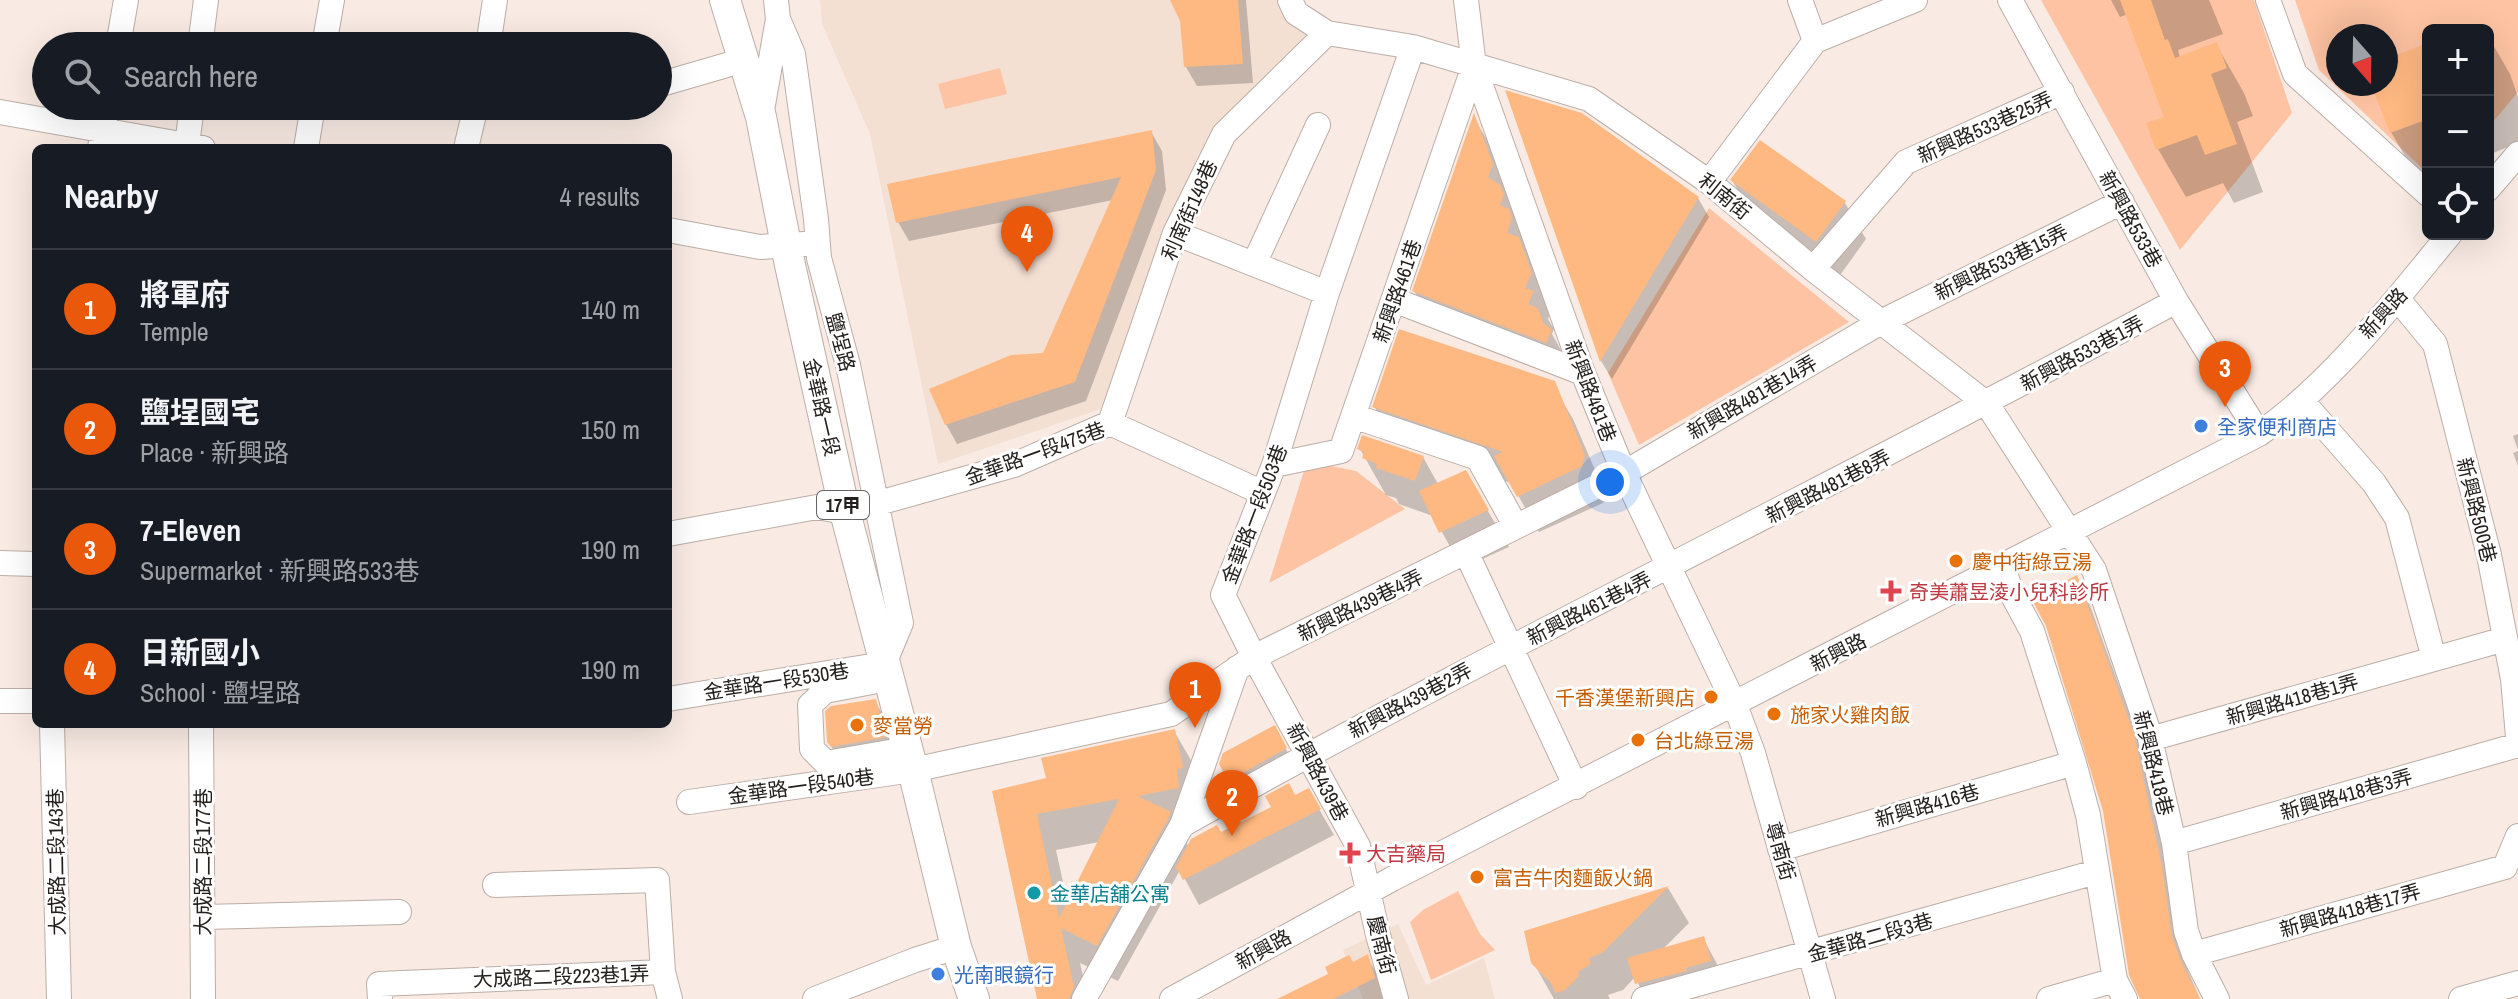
<!DOCTYPE html>
<meta charset="utf-8">
<style>
:root{--surface:#171b24;--page:#20242c;--text:#f1f3f6;--muted:#9ea1a6;--line:#363941;--accent:#ea580c}
body{margin:0;font-family:"Archivo Narrow","Noto Sans TC",sans-serif;background:var(--page);color:var(--text)}
.controls{position:absolute;right:24px;top:24px;display:grid;overflow:hidden;border-radius:12px;box-shadow:0 8px 32px #0002}
.controls button{width:72px;height:72px;display:grid;place-items:center;padding:0;border:0;border-bottom:2px solid var(--line);background:var(--surface);color:var(--text);font:40px sans-serif}
.compass{position:absolute;left:2326px;top:24px;width:72px;height:72px;border-radius:50%;background:var(--surface);box-shadow:0 8px 32px #0002;rotate:160deg}
.you{position:absolute;left:1610px;top:482px;width:28px;height:28px;margin:-20px;border:6px solid #fff;border-radius:50%;background:#1a73e8;box-shadow:0 0 0 12px #1a73e833}
.badge{display:grid;place-items:center;width:52px;height:52px;border-radius:50%;background:var(--accent);color:#fff;font-size:26px;font-weight:700}
.pin{position:absolute;translate:-50% -66px;filter:drop-shadow(0 2px 4px #0008)}
.pin::after{content:'';position:absolute;top:42px;width:28px;height:24px;background:inherit;clip-path:polygon(0 0,100% 0,50% 100%)}
.list{margin:0;padding:0;list-style:none}
h2{display:flex;justify-content:space-between;align-items:center;height:104px;margin:0;padding:0 32px;font-size:34px}
h2 small{font-size:26px;font-weight:400;color:var(--muted)}
.list li{display:grid;grid-template-columns:52px 1fr auto;gap:24px;align-items:center;box-sizing:border-box;height:120px;padding:0 32px;border-top:2px solid var(--line)}
.list b{display:block;font-size:30px;white-space:nowrap}
.list p{margin:0;font-size:26px;white-space:nowrap;color:var(--muted)}
.list em{font-size:26px;font-style:normal;color:var(--muted)}
.icon{flex:none;width:44px;height:44px;fill:none;stroke:currentColor;stroke-width:2;stroke-linecap:round;stroke-linejoin:round}
.map{position:relative;flex:none;width:2518px;height:999px;overflow:hidden}
.search{position:absolute;background:var(--surface);box-shadow:0 8px 32px #0002;left:32px;top:32px;width:640px;height:88px;display:flex;align-items:center;gap:20px;box-sizing:border-box;padding:0 28px;border-radius:44px;color:var(--muted);font-size:30px}
.panel{position:absolute;background:var(--surface);box-shadow:0 8px 32px #0002;left:32px;top:144px;width:640px;height:584px;border-radius:12px}
.map>svg:first-child{display:block}
</style>
<div class="map">
<svg width="2518" height="999" viewBox="0 0 2518 999">
<rect width="100%" height="100%" fill="#f9ebe4"/>
<path fill="#f4dfd3" d="M820,0H1292L1325,34L1213,129L1101,409L938,464L870,134L822,24Z
M1398,924L1426,985L1484,958L1495,999H1363L1343,950Z"/>
<path fill="#fdc3a2" fill-rule="evenodd" d="M2041,0H2254L2292,113L2180,250Z
M2295,0H2518V92L2488,128V30H2428V174L2319,70ZM2338,36H2386V84H2338Z
M1000,68L1007,94L945,109L938,84Z
M1709,208L1849,322L1639,445L1608,373Z
M1307,461L1356,471L1405,509L1269,583Z
M1458,891L1480,934L1495,950L1431,980L1410,922L1423,910Z"/>
<path fill="#0003" fill-rule="evenodd" d="M1172,0H1246L1253,83L1197,86L1186,67L1182,20Z
M2111,0H2209L2223,34L2178,50L2180,58L2216,44L2244,93L2253,116L2237,122L2263,192L2234,203L2223,183L2186,197L2158,149L2167,118L2128,14L2120,17Z
M2482,25L2484,30H2469Z
M2488,36L2510,74L2518,97V143L2488,155Z
M2428,45V177L2419,180L2391,132L2374,84H2386V61Z
M1508,93L1698,198L1709,217L1612,379L1601,361Z
M1474,118L1494,152L1513,202L1511,207L1520,224L1532,256L1530,261L1539,276L1551,311L1548,319L1554,329L1552,334L1571,368L1435,327L1414,291Z
M1151,132L1162,151L1166,190L1086,401L957,444L946,424L1045,355L1113,200L909,241L898,222Z
M1760,143L1845,203L1866,239L1838,278L1753,216L1732,180Z
M1551,382L1573,419L1605,493L1603,503L1539,532L1511,483L1395,443L1374,406Z
M2518,434V450L2513,436Z
M1360,449L1423,457L1438,484L1465,472L1509,547L1462,568L1433,516L1399,504L1396,498L1386,495Z
M2518,451V466L2513,453Z
M2076,578L2087,597L2144,755L2172,888L2182,957L2200,999H2141Z
M875,701L886,720L895,757L840,762L829,742Z
M1274,728L1300,774L1244,805L1221,764Z
M1174,731L1195,767L1178,828L1189,847L1221,835L1308,790L1334,835L1199,905L1180,870L1118,981L1080,963L1088,999H1039L994,793L1048,780ZM1099,842L1068,905L1056,850Z
M1668,888L1689,923L1662,950L1703,938L1717,964L1724,986L1699,994L1700,997L1692,999H1646L1635,977L1623,990L1608,995L1610,999H1554L1533,962L1526,933Z
M1367,957L1382,982L1386,999H1282Z"/>
<path fill="#feb881" fill-rule="evenodd" d="M1170,0H1238L1243,64L1184,67L1180,21Z
M2120,0H2151L2165,40L2168,39L2175,58L2217,42L2227,68L2211,74L2237,144L2205,155L2197,135L2156,150L2146,123L2164,117Z
M2428,43V119L2390,133L2371,84H2386V59Z
M1505,90L1582,113L1699,197L1600,362Z
M1474,113L1493,164L1488,177L1500,185L1504,194L1500,205L1509,209L1512,218L1507,233L1519,237L1532,273L1525,288L1534,291L1528,304L1538,308L1543,323L1552,330L1546,343L1412,291Z
M1152,130L1156,170L1075,382L945,425L929,389L1011,355L1043,353L1121,177L896,223L887,184Z
M1760,140L1846,201L1816,242L1730,180Z
M1399,329L1555,381L1585,455L1582,466L1517,497L1494,456L1503,452L1372,407Z
M1362,435L1424,456L1415,481L1376,468L1377,464L1362,458L1364,452L1357,449Z
M1466,470L1489,510L1439,533L1419,491Z
M2077,575L2134,734L2162,867L2172,936L2181,961L2200,999H2140L2129,975L2103,811L2046,626L2031,598Z
M876,699L886,737L831,747L827,742L825,711L831,706Z
M1275,725L1287,748L1228,781L1219,764L1223,753Z
M1175,729L1183,768L1177,769L1179,788L1138,796L1171,812L1168,819L1097,946L1061,928L1074,987L1069,999H1037L992,791L1046,778L1041,758ZM1119,799L1118,801L1059,918L1037,814Z
M1289,783L1295,795L1309,788L1321,809L1183,880L1176,867L1191,839L1217,825L1221,832L1271,807L1265,796Z
M1669,886L1602,953L1589,958L1591,964L1578,972L1579,976L1565,990L1555,993L1552,984L1531,963L1524,931Z
M1704,936L1711,961L1686,968L1687,971L1635,984L1627,958Z
M1368,954L1375,978L1333,999H1277L1328,974L1325,967L1349,955L1353,962Z"/>
<g fill="none" stroke-linecap="round" stroke-linejoin="round">
<g stroke="#bbaea7" stroke-width="26">
<path id="minor" d="M1290,0L1296,13L1327,33L1413,47L1589,99L1709,182L1813,269L1987,404L2094,570L2148,730L2174,843L2186,931L2194,954L2217,999
M1466,0L1474,66L1583,373L1624,473L1735,705L1753,753L1823,999
M1800,0L1815,41
M2010,0L2176,301L2259,434
M2268,0L2295,74L2428,194
M118,46L126,0
M200,46L206,0
M324,46L332,0
M488,46L495,0
M658,85L744,60
M0,112L203,148
M761,116L778,19L776,0
M187,145L192,106
M100,148L107,106
M306,148L313,106
M466,148L476,106
M1709,182L1815,41L1915,0
M2488,189L2518,154
M668,230L760,247L804,244
M1175,233L1327,293
M1254,264L1318,125
M1813,269L1906,162L2062,92
M2397,298L2435,344L2489,555L2513,679L2518,737
M1394,300L1583,373
M2302,401L2374,483L2397,518L2434,659
M1353,416L1478,458L1515,525
M1110,423L1175,233L1224,134L1327,33
M1274,465L1341,451L1474,66
M668,534L817,507L845,512L875,504L1014,465L1110,423L1263,493
M1466,552L1576,787
M0,563L36,564
M2003,567L2012,594L2032,631L2074,763L2088,815L2115,980L2125,999
M882,680L825,691L810,705L812,749L826,763L907,749
M668,699L884,664L901,623L848,365L819,258L816,219L793,54L778,19
M0,701H36
M52,724L59,999
M201,724L203,999
M2150,739L2505,639
M689,802L913,770L1171,714L1254,657L1223,595L1274,465L1327,293L1413,47
M1182,825C1509,641 1847,480 2176,301
M2174,843L2518,745
M1780,849L2074,763
M495,885L657,880L663,972L670,999
M203,917L399,912
M2194,954L2505,867L2518,836
M380,999L379,984L663,972
M815,999L915,960L956,947
M1084,999L1182,825L1237,668
M1172,999L1392,879L2259,434C2333,382 2393,303 2450,234
M1396,999L1378,935L1358,846L1254,657L1624,473L1881,322L2122,202
M1644,999L2096,872
M2049,999L2115,980
M2461,999L2518,983"/>
</g>
<g stroke="#bbaea7" stroke-width="32">
<path id="major" d="M725,0L761,117L790,265L845,512L913,770L956,947L974,999"/>
</g>
<use href="#minor" stroke="#fff" stroke-width="24"/>
<use href="#major" stroke="#fff" stroke-width="30"/>
</g>
<g fill="#3f7fe0" stroke="#fff" stroke-width="3">
<circle cx="2201" cy="426" r="8"/>
<circle cx="938" cy="974" r="8"/>
</g>
<g fill="#e8710a" stroke="#fff" stroke-width="3">
<circle cx="1956" cy="561" r="8"/>
<circle cx="1711" cy="697" r="8"/>
<circle cx="1774" cy="714" r="8"/>
<circle cx="857" cy="725" r="8"/>
<circle cx="1638" cy="740" r="8"/>
<circle cx="1477" cy="877" r="8"/>
</g>
<g fill="#e0444e" stroke="#fff" stroke-width="3">
<path d="M1887 579h8v8h8v8h-8v8h-8v-8h-8v-8h8z"/>
<path d="M1346 841h8v8h8v8h-8v8h-8v-8h-8v-8h8z"/>
</g>
<circle fill="#0f9aa8" stroke="#fff" stroke-width="3" cx="1034" cy="893" r="8"/>
<g text-anchor="middle" dominant-baseline="central" stroke-width="6" stroke-linejoin="round" paint-order="stroke">
<rect fill="#fff" stroke="#666362" stroke-width="2" x="817" y="491" width="52" height="28" rx="6"/>
<g font-size="18" font-weight="bold" fill="#25201e">
<text x="843" y="505">17甲</text>
</g>
<g font-size="20" fill="#25201e" stroke="#fff">
<text transform="translate(1985 127) rotate(-24)">新興路533巷25弄</text>
<text transform="translate(1725 196) rotate(39)">利南街</text>
<text transform="translate(1189 210) rotate(-66)">利南街148巷</text>
<text transform="translate(2131 219) rotate(61)">新興路533巷</text>
<text transform="translate(2001 262) rotate(-26)">新興路533巷15弄</text>
<text transform="translate(1397 291) rotate(-71)">新興路461巷</text>
<text transform="translate(2383 313) rotate(-48)">新興路</text>
<text transform="translate(841 342) rotate(75)">鹽埕路</text>
<text transform="translate(2082 353) rotate(-28)">新興路533巷1弄</text>
<text transform="translate(1591 391) rotate(69)">新興路481巷</text>
<text transform="translate(1752 397) rotate(-30)">新興路481巷14弄</text>
<text transform="translate(822 407) rotate(77)">金華路一段</text>
<text transform="translate(1035 453) rotate(-20)">金華路一段475巷</text>
<text transform="translate(1828 486) rotate(-27)">新興路481巷8弄</text>
<text transform="translate(2477 510) rotate(76)">新興路500巷</text>
<text transform="translate(1254 514) rotate(-69)">金華路一段503巷</text>
<text transform="translate(1360 605) rotate(-26)">新興路439巷4弄</text>
<text transform="translate(1589 608) rotate(-27)">新興路461巷4弄</text>
<text transform="translate(1838 652) rotate(-27)">新興路</text>
<text transform="translate(776 681) rotate(-9)">金華路一段530巷</text>
<text transform="translate(2292 699) rotate(-16)">新興路418巷1弄</text>
<text transform="translate(1410 700) rotate(-28)">新興路439巷2弄</text>
<text transform="translate(2154 763) rotate(76)">新興路418巷</text>
<text transform="translate(1318 772) rotate(62)">新興路439巷</text>
<text transform="translate(801 786) rotate(-8)">金華路一段540巷</text>
<text transform="translate(2346 794) rotate(-16)">新興路418巷3弄</text>
<text transform="translate(1927 805) rotate(-16)">新興路416巷</text>
<text transform="translate(1781 851) rotate(74)">尊南街</text>
<text transform="translate(56 862) rotate(-91)">大成路二段143巷</text>
<text transform="translate(202 862) rotate(-90)">大成路二段177巷</text>
<text transform="translate(2350 910) rotate(-16)">新興路418巷17弄</text>
<text transform="translate(1870 937) rotate(-16)">金華路二段3巷</text>
<text transform="translate(1382 945) rotate(76)">慶南街</text>
<text transform="translate(1263 949) rotate(-29)">新興路</text>
<text transform="translate(561 976) rotate(-2)">大成路二段223巷1弄</text>
</g>
<g font-size="20" fill="#366cbe" stroke="#fff" text-anchor="start">
<text x="2217" y="426">全家便利商店</text>
<text x="954" y="974">光南眼鏡行</text>
</g>
<g font-size="20" fill="#c56008" stroke="#fff" text-anchor="start">
<text x="1972" y="561">慶中街綠豆湯</text>
<text x="1695" y="697" text-anchor="end">千香漢堡新興店</text>
<text x="1790" y="714">施家火雞肉飯</text>
<text x="873" y="725">麥當勞</text>
<text x="1654" y="740">台北綠豆湯</text>
<text x="1493" y="877">富吉牛肉麵飯火鍋</text>
</g>
<g font-size="20" fill="#be3a42" stroke="#fff" text-anchor="start">
<text x="1909" y="591">奇美蕭昱淩小兒科診所</text>
<text x="1366" y="853">大吉藥局</text>
</g>
<g font-size="20" fill="#0d838f" stroke="#fff" text-anchor="start">
<text x="1050" y="893">金華店舖公寓</text>
</g>
</g>
</svg>
<div class="controls">
<button>+</button>
<button>−</button>
<button><svg class="icon" aria-label="locate" viewBox="0 0 24 24"><circle cx="12" cy="12" r="6"/><path d="M12 2v4M12 18v4M2 12h4M18 12h4"/></svg></button>
</div>
<svg class="compass" viewBox="-18 -18 36 36"><path d="M0-13l5 13h-10z" fill="#e53935"/><path d="M0 13l5-13h-10z" fill="#9ea1a6"/></svg>
<div class="you"></div>
<div class="pin badge" style="left:1195px;top:728px">1</div>
<div class="pin badge" style="left:1232px;top:836px">2</div>
<div class="pin badge" style="left:2225px;top:407px">3</div>
<div class="pin badge" style="left:1027px;top:272px">4</div>
<div class="search"><svg class="icon" aria-label="search" viewBox="0 0 24 24"><circle cx="10" cy="10" r="6"/><path d="M15 15l6 6"/></svg>Search here</div>
<section class="panel">
<h2>Nearby<small>4 results</small></h2>
<ul class="list">
<li><span class="badge">1</span><div><b>將軍府</b><p>Temple</p></div><em>140 m</em></li>
<li><span class="badge">2</span><div><b>鹽埕國宅</b><p>Place · 新興路</p></div><em>150 m</em></li>
<li><span class="badge">3</span><div><b>7-Eleven</b><p>Supermarket · 新興路533巷</p></div><em>190 m</em></li>
<li><span class="badge">4</span><div><b>日新國小</b><p>School · 鹽埕路</p></div><em>190 m</em></li>
</ul>
</section>
</div>
